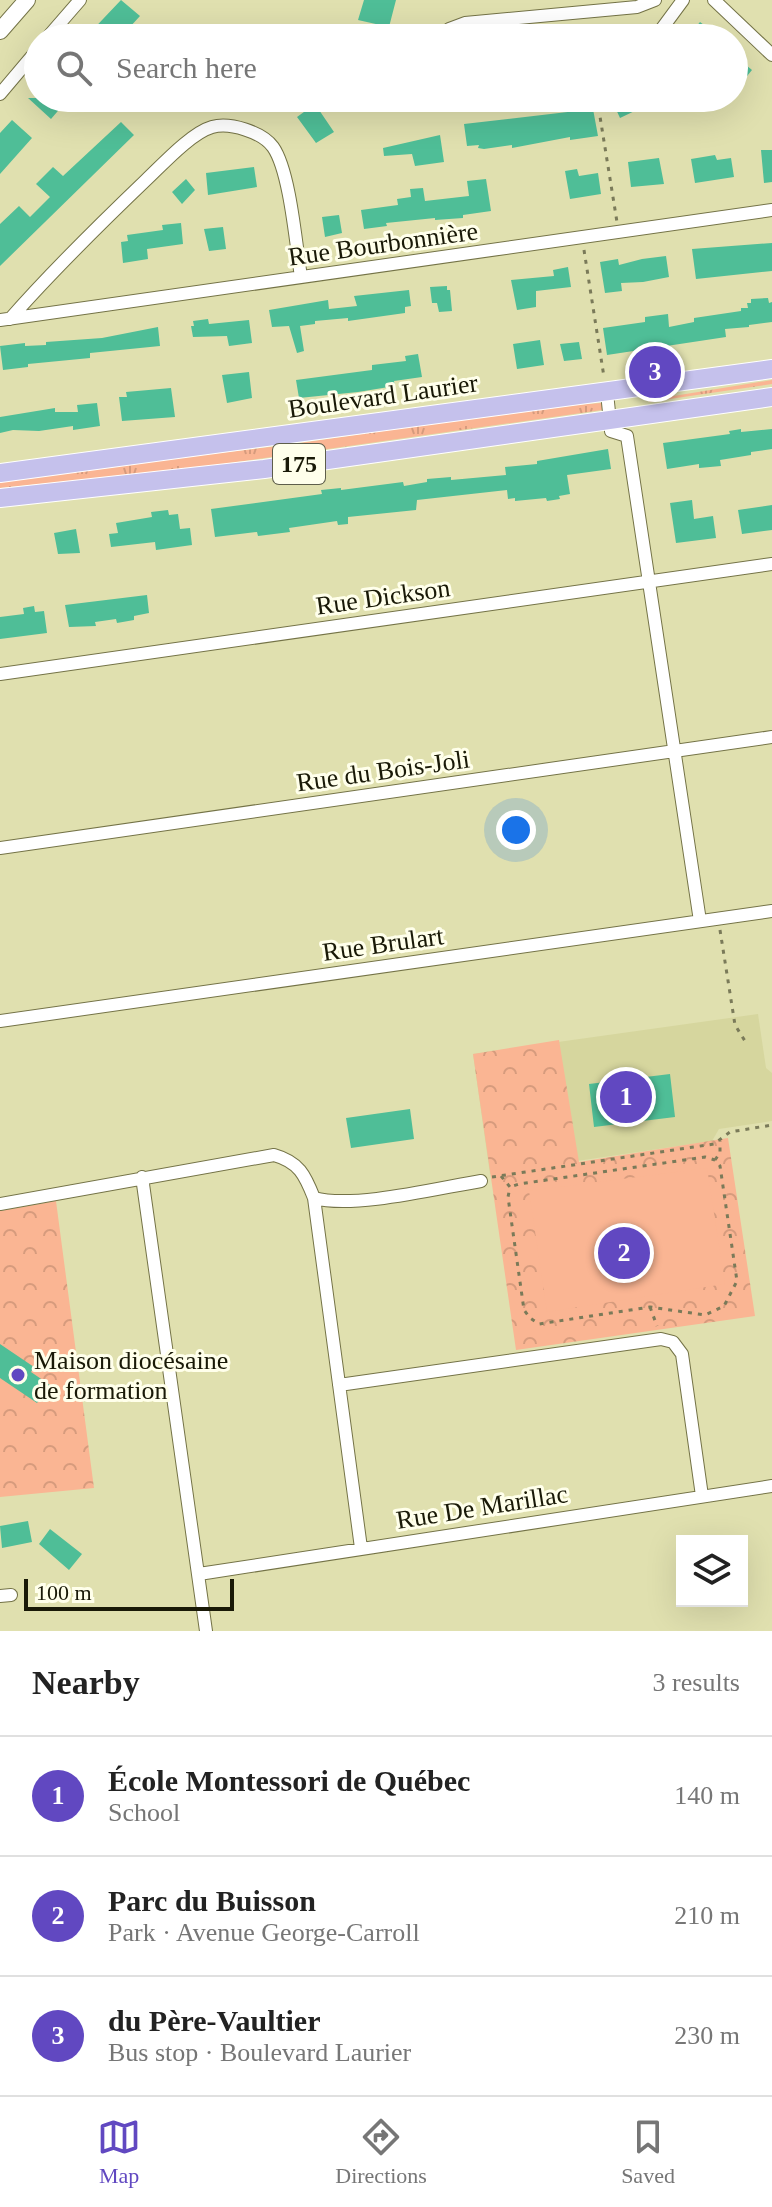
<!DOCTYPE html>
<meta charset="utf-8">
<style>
:root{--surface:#fff;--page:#f2f2f2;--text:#222;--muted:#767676;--line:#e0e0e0;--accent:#6148c1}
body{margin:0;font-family:"Times New Roman",serif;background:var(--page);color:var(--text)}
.controls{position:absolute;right:24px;bottom:24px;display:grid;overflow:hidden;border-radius:0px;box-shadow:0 8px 32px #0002}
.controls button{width:72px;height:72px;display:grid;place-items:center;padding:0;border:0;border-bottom:2px solid var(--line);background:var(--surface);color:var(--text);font:40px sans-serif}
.scale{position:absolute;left:24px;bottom:20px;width:210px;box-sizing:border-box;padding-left:8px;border:4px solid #191907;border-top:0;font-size:22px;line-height:28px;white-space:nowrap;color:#191907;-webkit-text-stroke:6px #ffffeb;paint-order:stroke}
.you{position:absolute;left:516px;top:830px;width:28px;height:28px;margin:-20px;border:6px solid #fff;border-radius:50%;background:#1a73e8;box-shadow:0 0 0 12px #1a73e833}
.badge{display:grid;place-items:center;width:52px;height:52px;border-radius:50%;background:var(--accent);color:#fff;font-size:26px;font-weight:700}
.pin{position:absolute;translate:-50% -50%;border:4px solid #fff;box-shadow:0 2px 8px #0006}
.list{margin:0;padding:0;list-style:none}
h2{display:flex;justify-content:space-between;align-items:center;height:104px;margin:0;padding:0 32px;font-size:34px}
h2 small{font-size:26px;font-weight:400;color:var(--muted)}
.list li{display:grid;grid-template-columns:52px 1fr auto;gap:24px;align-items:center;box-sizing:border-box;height:120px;padding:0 32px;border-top:2px solid var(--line)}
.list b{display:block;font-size:30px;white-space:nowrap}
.list p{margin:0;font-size:26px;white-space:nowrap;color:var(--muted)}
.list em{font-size:26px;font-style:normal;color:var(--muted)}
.icon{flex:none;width:44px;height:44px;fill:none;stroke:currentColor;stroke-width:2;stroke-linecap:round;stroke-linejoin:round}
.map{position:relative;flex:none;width:772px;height:1631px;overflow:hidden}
.search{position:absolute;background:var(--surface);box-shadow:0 8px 32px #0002;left:24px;right:24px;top:24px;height:88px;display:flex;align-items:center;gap:20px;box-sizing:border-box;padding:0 28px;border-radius:44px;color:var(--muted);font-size:30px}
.sheet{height:464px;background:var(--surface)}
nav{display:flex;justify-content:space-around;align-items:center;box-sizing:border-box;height:112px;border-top:2px solid var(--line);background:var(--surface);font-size:22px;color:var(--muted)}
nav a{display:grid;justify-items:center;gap:4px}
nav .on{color:var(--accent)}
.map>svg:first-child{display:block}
</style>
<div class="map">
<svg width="772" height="1631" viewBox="0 0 772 1631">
<defs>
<pattern id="grass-tufts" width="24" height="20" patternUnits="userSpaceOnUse" patternTransform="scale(2)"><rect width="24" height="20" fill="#fab593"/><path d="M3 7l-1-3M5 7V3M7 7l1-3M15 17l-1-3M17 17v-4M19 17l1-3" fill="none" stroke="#d69b7d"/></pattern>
<pattern id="forest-crowns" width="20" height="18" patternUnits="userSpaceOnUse" patternTransform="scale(2)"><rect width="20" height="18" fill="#de8b61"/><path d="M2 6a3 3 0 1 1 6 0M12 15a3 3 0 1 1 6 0" fill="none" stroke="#b3714e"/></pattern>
<pattern id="park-crowns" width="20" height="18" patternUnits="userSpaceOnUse" patternTransform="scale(2)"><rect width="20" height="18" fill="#fab593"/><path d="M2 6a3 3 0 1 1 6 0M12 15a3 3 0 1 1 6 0" fill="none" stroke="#d69b7d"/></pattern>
</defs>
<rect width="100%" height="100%" fill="#e0e0af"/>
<path fill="#d6d69e" d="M758,1014L766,1068L772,1073V1121L719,1129L712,1141L490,1174L473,1054Z"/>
<path fill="url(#grass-tufts)" d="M772,380V384L649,402V400Z
M601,403L604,408L602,410L181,470L0,488V478L279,446L548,407Z"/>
<path fill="url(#forest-crowns)" d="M645,24L629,38H467Z"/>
<path fill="url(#park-crowns)" d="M559,1040L579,1162L728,1138L755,1316L516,1350L473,1054Z
M56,1201L94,1488L0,1497V1211Z"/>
<path fill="#fab593" d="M707,1168L725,1284L547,1312L529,1191Z"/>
<path fill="#4fbe97" d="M121,0L140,16L129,28L142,38H85Z
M364,0H396L389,27L358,20Z
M700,22L721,38H687Z
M734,55L752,70L734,92Z
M28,98H69L51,119Z
M147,98H176L158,112Z
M629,98H637L643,107L620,118L614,105Z
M315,104L334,132L316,143L297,117Z
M593,109L598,136L570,140V137L512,148V145L484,149L478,148L479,145L467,146L464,124Z
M12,120L32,138L0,174V133Z
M121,122L134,135L0,266V224L19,206L30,217L50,197L36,184L53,167L63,176Z
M440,135L444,162L415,166L412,154L384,156L383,148Z
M761,150H772V182L764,183Z
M715,155L717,160L731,158L734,177L695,183L691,159Z
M659,158L664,184L631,187L628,162Z
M254,167L257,187L208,195L206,173Z
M577,169L579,176L598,173L601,194L570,199L565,171Z
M186,179L195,190L182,204L172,192Z
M486,179L491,211L463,215V218L435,220V218L386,223L387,226L364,229L361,210L398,205L397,199L411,197L410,189L423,188L425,201L469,196L467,181Z
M339,215L342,233L325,237L322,217Z
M181,223L183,244L147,249L148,259L123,263L121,242L128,241L127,235L163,230L162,225Z
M223,227L226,249L209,251L204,229Z
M772,243V271L696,279L692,249Z
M666,256L669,277L643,282L621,283L622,291L605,293L600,262L618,259L619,265L642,259Z
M568,267L571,287L536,291V307L517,310L511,280L554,276L553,270Z
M447,286V290H450L452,311L439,312L437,303H432L430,287Z
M409,290L411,306L405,307V313L348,321V318L315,321V324L300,326L304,351L297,353L289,326L272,327L269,310L328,300L329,309L357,306L354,296Z
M768,298L769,303L772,302V322L749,325V327L725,329L726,337L607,355L603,328L645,322V317L668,314L669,327L694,322V318L741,311V308H748L747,303H751V299Z
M208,319L209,324L249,320L252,343L229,346L227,336L193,337L191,326H194L193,321Z
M158,327L160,346L90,353V358L28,364V367L3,370L0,346L25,343V346L46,345V342L102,338Z
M540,340L544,365L517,369L513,344Z
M579,342L582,359L564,361L560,344Z
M418,354L422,377L394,381L395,386L358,392L299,398L296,380L372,370V365L406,361L405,356Z
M249,372L252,398L227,403L222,375Z
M171,388L175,417L122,421L119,397H127L126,392Z
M97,403L100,426L73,430V426L39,431L13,430L0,433V417L55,408V412H78L77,405Z
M741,429V432L772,429V449L751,452V455L720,460L721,466L699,468V464L667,469L663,443L730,434L729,431Z
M608,449L611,469L567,475L570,494L559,496L560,499L547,501L546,498L515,501V498L508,499L507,490L417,500L416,510L348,517V524L338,525L337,521L289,528L290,532L258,536L257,532L215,537L211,509L322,494L321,490L341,488V490L403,482L404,486L427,482V479L451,477V480L506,475L505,467L537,464V461Z
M692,500L694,519L713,516L716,538L676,543L670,503Z
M772,505V530L742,534L738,510Z
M168,510L169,515L178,514L180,529L190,528L192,545L156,550L155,542L111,547L109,534L118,533L116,523L152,517L151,512Z
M76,529L80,553L58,554L54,533Z
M147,595L149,613L134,616V620L117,623L116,619L95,622L96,626L69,627L65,605Z
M34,606L35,612L44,611L47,633L0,639V617L24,614L23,608Z
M670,1074L675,1117L594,1127L589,1084Z
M410,1109L414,1139L351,1148L346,1118Z
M0,1344L34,1367L31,1372L50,1385L37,1403L0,1378Z
M28,1521L32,1542L2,1548L0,1526Z
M50,1529L82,1554L69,1570L39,1544Z"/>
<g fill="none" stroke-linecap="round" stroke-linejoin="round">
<g stroke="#747347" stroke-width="14">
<path id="street" d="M714,0L772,55
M47,38L80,0
M442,38L449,29L465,23L637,7L655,0
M655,38L683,0
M0,94L38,49
M465,98L481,100L496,98
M10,319C53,270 99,225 146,180C162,165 191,133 212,127C230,122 262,132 273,147C290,171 296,245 301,277
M0,320L772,210
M607,393L611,431L627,436L700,921
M0,674L772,564
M0,848L772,737
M0,1021L772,911
M142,1177L206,1631
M314,1198L361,1548
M0,1204L274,1155C299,1162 305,1175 314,1198C354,1209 438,1188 481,1181
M339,1385L661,1339L673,1342L682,1354L702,1496
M199,1574L772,1486
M0,1596L11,1595"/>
</g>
<g stroke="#747347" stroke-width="18">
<path id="secondary" d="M0,31L27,0"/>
</g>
<g stroke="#fff" stroke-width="20">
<path id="primary" d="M0,473L772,369
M0,498L264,469L772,397"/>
</g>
<path stroke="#7a7a59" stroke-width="3" stroke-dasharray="4 6" stroke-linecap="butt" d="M597,98L617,222
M584,250L604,377
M720,930L735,1025L745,1041
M715,1160L720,1153V1139
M501,1176L510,1187L508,1197L524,1310L530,1318L539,1324L650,1307L705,1315L724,1306L737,1281L720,1166L715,1160L705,1157L519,1184L510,1187
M492,1177L714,1144L730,1132L772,1125
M650,1307L657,1326"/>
<use href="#street" stroke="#fff" stroke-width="12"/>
<use href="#secondary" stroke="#fff" stroke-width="16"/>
<use href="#primary" stroke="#c5c1ec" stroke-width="18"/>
</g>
<circle fill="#6148c1" stroke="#ffffeb" stroke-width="3" cx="18" cy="1375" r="8"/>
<g text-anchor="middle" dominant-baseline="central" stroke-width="6" stroke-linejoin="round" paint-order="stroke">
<rect fill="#ffffeb" stroke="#5e5e4b" stroke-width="2" x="273" y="444" width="52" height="40" rx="6"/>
<g font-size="24" font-weight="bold" fill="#191907">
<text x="299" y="464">175</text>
</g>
<g font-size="26" fill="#191907" stroke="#ffffeb">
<text transform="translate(383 244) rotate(-8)">Rue Bourbonnière</text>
<text transform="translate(383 396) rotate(-8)">Boulevard Laurier</text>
<text transform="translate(383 597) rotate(-8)">Rue Dickson</text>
<text transform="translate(383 771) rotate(-8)">Rue du Bois-Joli</text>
<text transform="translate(383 944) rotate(-8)">Rue Brulart</text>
<text transform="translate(482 1507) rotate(-9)">Rue De Marillac</text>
</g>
<g font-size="26" fill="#191907" stroke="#ffffeb" text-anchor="start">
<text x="34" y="1360">Maison diocésaine<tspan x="34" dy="30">de formation</tspan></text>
</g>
</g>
</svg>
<div class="controls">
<button><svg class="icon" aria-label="layers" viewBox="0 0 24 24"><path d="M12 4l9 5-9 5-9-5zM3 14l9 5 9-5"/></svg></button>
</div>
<div class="scale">100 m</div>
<div class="you"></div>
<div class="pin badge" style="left:626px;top:1097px">1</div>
<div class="pin badge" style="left:624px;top:1253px">2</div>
<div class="pin badge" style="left:655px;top:372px">3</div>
<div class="search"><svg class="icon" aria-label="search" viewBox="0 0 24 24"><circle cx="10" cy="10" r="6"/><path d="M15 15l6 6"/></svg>Search here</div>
</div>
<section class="sheet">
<h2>Nearby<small>3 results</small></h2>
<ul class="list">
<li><span class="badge">1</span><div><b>École Montessori de Québec</b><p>School</p></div><em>140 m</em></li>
<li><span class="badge">2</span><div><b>Parc du Buisson</b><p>Park · Avenue George-Carroll</p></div><em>210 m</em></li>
<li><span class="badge">3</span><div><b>du Père-Vaultier</b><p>Bus stop · Boulevard Laurier</p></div><em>230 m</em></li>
</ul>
</section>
<nav>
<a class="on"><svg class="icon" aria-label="map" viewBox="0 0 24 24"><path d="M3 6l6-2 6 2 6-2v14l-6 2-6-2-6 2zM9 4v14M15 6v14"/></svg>Map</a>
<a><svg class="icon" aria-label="directions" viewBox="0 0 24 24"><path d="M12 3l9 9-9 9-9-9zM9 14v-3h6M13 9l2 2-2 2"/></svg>Directions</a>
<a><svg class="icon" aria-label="saved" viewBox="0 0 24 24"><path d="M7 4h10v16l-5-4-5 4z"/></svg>Saved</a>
</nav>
